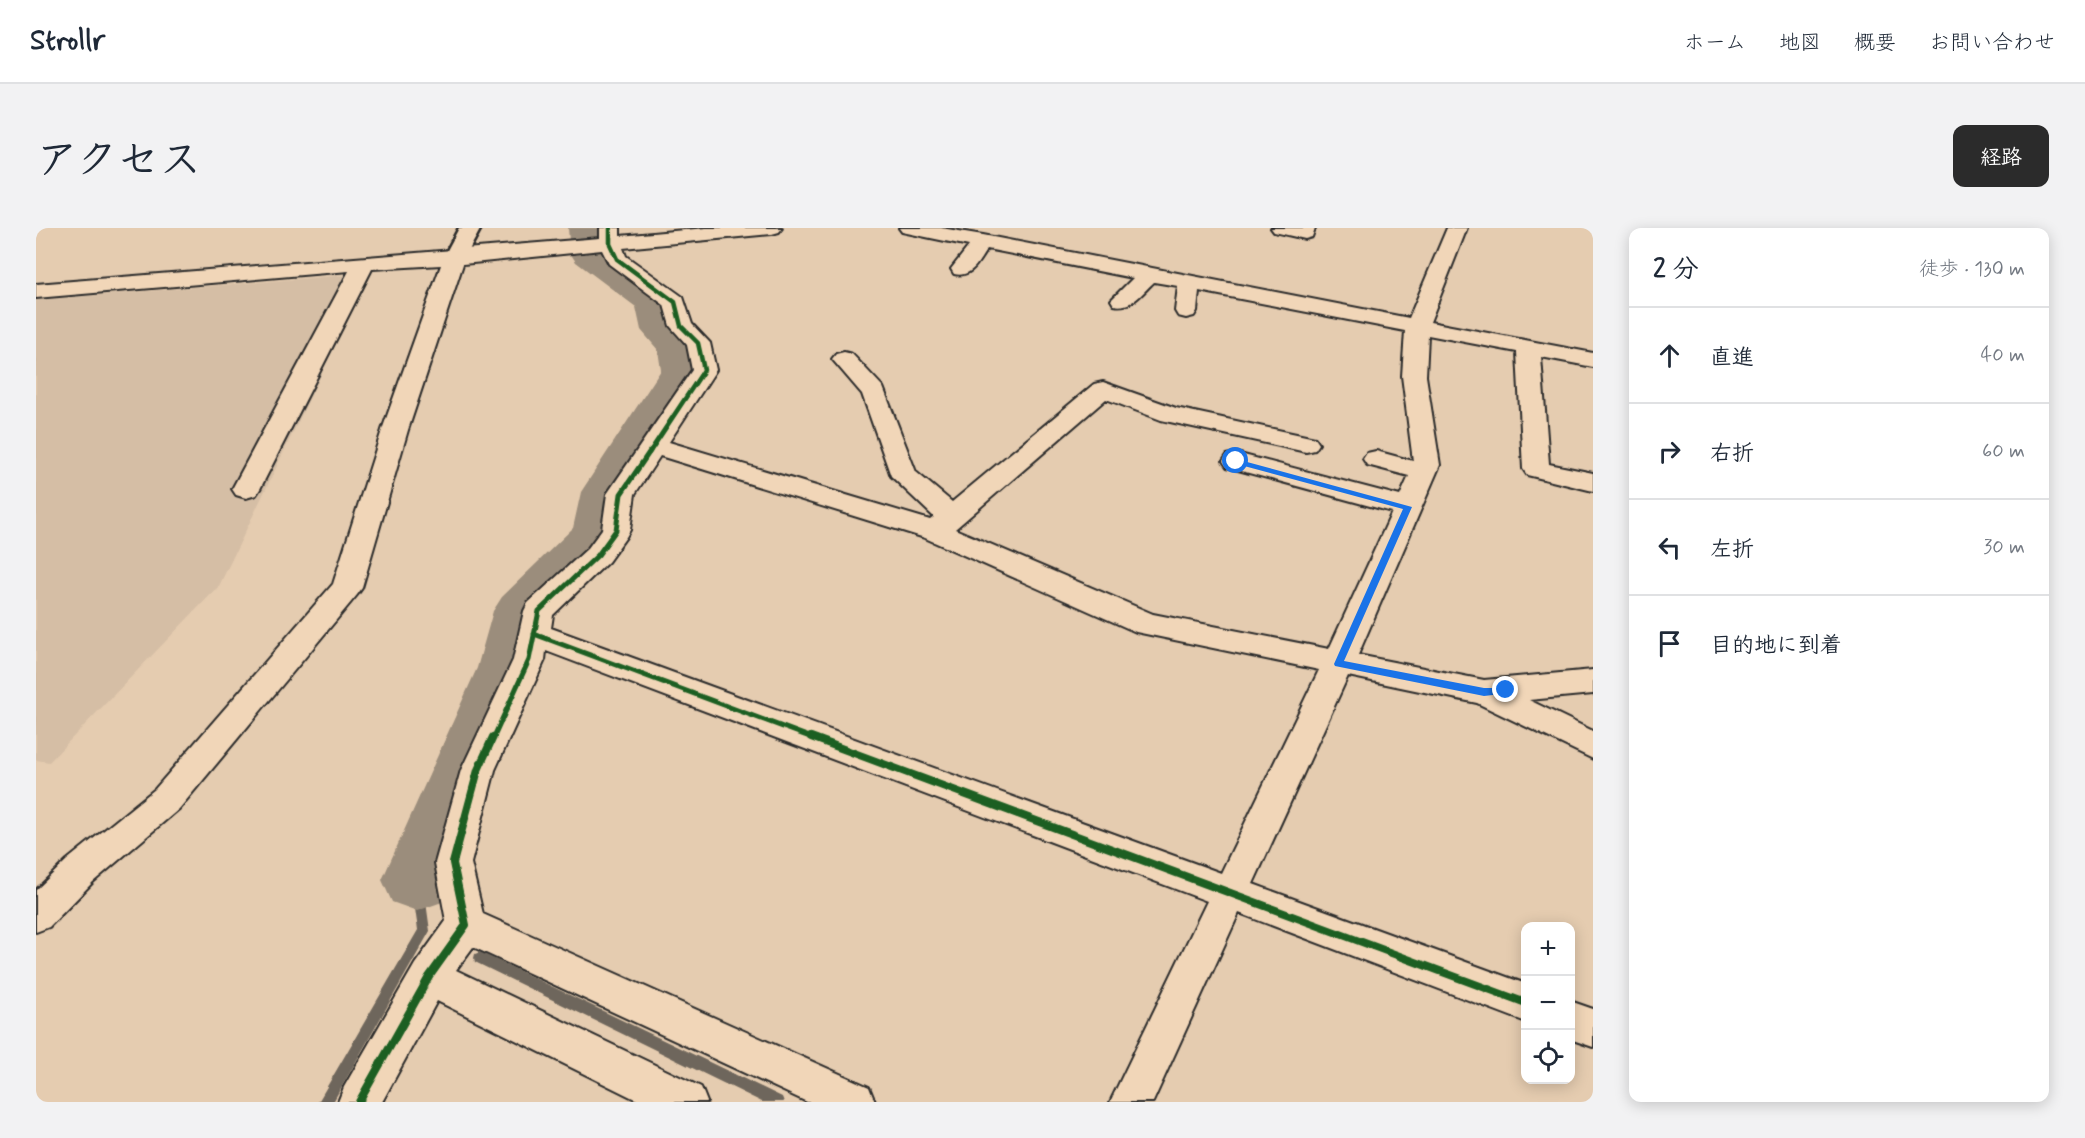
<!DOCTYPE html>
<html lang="ja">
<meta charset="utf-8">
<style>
:root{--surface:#fff;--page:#f2f2f3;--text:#1f2937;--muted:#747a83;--line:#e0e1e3;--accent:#2b2b2b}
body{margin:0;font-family:Mynerve,"Klee One",sans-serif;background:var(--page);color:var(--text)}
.controls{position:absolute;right:18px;bottom:18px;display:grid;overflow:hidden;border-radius:12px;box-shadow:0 3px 15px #0003}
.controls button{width:54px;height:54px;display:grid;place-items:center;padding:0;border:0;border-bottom:2px solid var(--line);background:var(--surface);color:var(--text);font:30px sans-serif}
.stop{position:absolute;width:18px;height:18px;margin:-14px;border:4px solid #1a73e8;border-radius:50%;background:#fff}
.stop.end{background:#1a73e8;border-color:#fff;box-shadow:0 2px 6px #0008}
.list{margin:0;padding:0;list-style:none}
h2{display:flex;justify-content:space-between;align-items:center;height:78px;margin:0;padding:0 24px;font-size:26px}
h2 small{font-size:20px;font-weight:400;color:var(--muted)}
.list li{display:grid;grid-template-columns:39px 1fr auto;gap:18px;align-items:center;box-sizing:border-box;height:96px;padding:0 24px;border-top:2px solid var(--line)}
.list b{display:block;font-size:22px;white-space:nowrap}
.list em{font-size:20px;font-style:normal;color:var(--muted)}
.icon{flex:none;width:33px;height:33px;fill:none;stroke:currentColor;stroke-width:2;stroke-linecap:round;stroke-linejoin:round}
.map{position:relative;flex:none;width:1557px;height:874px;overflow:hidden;border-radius:12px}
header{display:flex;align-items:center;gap:36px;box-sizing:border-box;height:84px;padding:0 30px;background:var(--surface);border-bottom:2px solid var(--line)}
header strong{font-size:28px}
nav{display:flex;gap:33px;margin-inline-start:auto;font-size:21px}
.intro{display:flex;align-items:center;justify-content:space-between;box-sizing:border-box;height:144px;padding:0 36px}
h1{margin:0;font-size:42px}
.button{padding:15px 27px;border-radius:12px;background:var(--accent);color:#fff;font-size:21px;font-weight:700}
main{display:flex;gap:36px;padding:0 36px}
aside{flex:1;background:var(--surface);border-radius:12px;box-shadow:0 3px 15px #0003}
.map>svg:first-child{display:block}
</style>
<header>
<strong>Strollr</strong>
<nav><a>ホーム</a><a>地図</a><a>概要</a><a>お問い合わせ</a></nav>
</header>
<div class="intro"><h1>アクセス</h1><a class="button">経路</a></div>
<main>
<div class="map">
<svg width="1557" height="874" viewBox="0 0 1557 874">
<rect width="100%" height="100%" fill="#e5ccb0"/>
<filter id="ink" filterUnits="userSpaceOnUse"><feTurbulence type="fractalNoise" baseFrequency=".0167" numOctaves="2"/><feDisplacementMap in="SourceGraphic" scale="12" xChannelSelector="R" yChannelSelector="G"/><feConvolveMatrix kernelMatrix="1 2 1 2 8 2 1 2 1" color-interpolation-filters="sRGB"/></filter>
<g filter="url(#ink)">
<path fill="#d5bea5" d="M334,45L183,358L13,534L0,532V72Z"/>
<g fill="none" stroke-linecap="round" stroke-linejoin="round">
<path fill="#6e665b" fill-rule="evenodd" d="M381,647L385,648L387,652L394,703L297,874H282L382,702L375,652L377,648Z
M444,724L746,869L748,874H726L439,734L438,730L439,726Z"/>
<path fill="#9b8d7b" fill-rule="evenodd" d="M532,0H572L574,20L636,67L642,76L648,98L666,119L671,142L597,264L589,307L581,320L513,391L501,440L416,652L406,674L381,683L356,674L346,652L441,440L457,383L466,369L537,300L545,264L625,142L622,122L605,102L600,79L540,34L534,25Z"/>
<g stroke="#2b2b2b" stroke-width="4">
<path id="street" d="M564,0H584V8L670,0H746L743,4L736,6L587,20L590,28L647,69L656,96L674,115L680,142L633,214L894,292L898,289L855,248L826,166L796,131L800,126L808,124L816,126L847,159L880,244L916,274L1058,156L1067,154L1140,180L1279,210L1283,216L1279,222L1270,224L1125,192L1070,171L919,301L1117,386L1293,421L1356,284L1191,239L1187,233L1191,227L1200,225L1364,268L1373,248L1331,237L1327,231L1331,225L1340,223L1377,233L1366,148L1369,103L1163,63L1161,83L1158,88L1150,90L1142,88L1139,83L1142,58L1118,54C1106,65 1096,81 1078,77L1075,72L1097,50L951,21C942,34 936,50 918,46L915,41L933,18L866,4L863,0H905L947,7L1373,90L1411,0H1431L1394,94L1557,125V139L1505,129L1513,236L1557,245V263L1491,247L1487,241L1481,124L1392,107L1390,148L1404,237L1322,427L1448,452L1557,442V466L1493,472L1557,503V531L1441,475L1312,448L1217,656L1490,756V794L1203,685L1117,874H1074L1171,673L510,423L509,432L459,542L435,635L447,686L833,859L839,874H771L437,719L420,742L665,859L671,874H605L401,773L346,874H302L308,859L379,736L410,693L399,635L425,542L477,432L488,383L492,375L552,320L566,301L571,266L656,142L651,117L634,98L628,77L573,36L566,22L427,36L372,202L326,360L321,367L143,581L57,654L13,699L0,704V662L31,632L119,561L297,356L346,202L405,37L336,41L224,261L220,267L210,270L200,267L196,261L313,43L0,70V56L564,10ZM624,228L889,310L1100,404L1283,442L1185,645L515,400L517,387L572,334L590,309L594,302L599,266Z
M1235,0H1279L1276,9L1269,11L1238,4Z
M1534,773L1557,781V819L1534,811Z"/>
</g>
<g stroke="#2b2b2b" stroke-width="5">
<path id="secondary" d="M423,0H445L426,35L418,37L410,35L407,30Z"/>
</g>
<use href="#street" fill="#f1d6b8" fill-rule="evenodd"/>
<use href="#secondary" fill="#f1d6b8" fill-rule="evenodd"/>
<g stroke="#f1d6b8" stroke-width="8">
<path id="cycleway-far2" d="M574,0V16L581,31L639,74L645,98L662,115L668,142L613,225"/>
</g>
<g stroke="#f1d6b8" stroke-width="9">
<path id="cycleway-far1" d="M498,406L779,511
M457,511L493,432L503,383L562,327L580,302L585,266L614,223"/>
</g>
<g stroke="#f1d6b8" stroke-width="11">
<path id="cycleway" d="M775,509L1490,775
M323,874L393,749L430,697L417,635L442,542L457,509"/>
</g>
<use href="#cycleway-far2" stroke="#1b5e20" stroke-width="4.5"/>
<use href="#cycleway-far1" stroke="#1b5e20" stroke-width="5"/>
<use href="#cycleway" stroke="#1b5e20" stroke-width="8"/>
</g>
</g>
<path fill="#1a73e8" d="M1200,231L1376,279L1308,433L1448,460H1474V465L1448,468L1299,438L1298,436L1367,281L1197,235V232Z"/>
</svg>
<div class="controls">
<button>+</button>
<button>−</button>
<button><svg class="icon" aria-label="locate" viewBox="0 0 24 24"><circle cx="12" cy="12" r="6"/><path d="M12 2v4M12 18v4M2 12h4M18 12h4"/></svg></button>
</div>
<div class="stop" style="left:1200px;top:233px"></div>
<div class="stop end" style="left:1470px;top:462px"></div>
</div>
<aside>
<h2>2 分<small>徒歩 · 130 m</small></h2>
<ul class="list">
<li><svg class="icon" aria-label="ahead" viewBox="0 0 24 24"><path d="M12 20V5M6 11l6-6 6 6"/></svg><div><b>直進</b></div><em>40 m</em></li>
<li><svg class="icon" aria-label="right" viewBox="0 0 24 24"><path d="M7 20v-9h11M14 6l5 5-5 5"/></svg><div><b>右折</b></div><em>60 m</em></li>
<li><svg class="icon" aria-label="left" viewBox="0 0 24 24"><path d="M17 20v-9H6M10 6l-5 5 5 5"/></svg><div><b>左折</b></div><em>30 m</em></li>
<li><svg class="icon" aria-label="arrive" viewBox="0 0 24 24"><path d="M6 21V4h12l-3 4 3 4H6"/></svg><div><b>目的地に到着</b></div></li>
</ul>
</aside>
</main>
